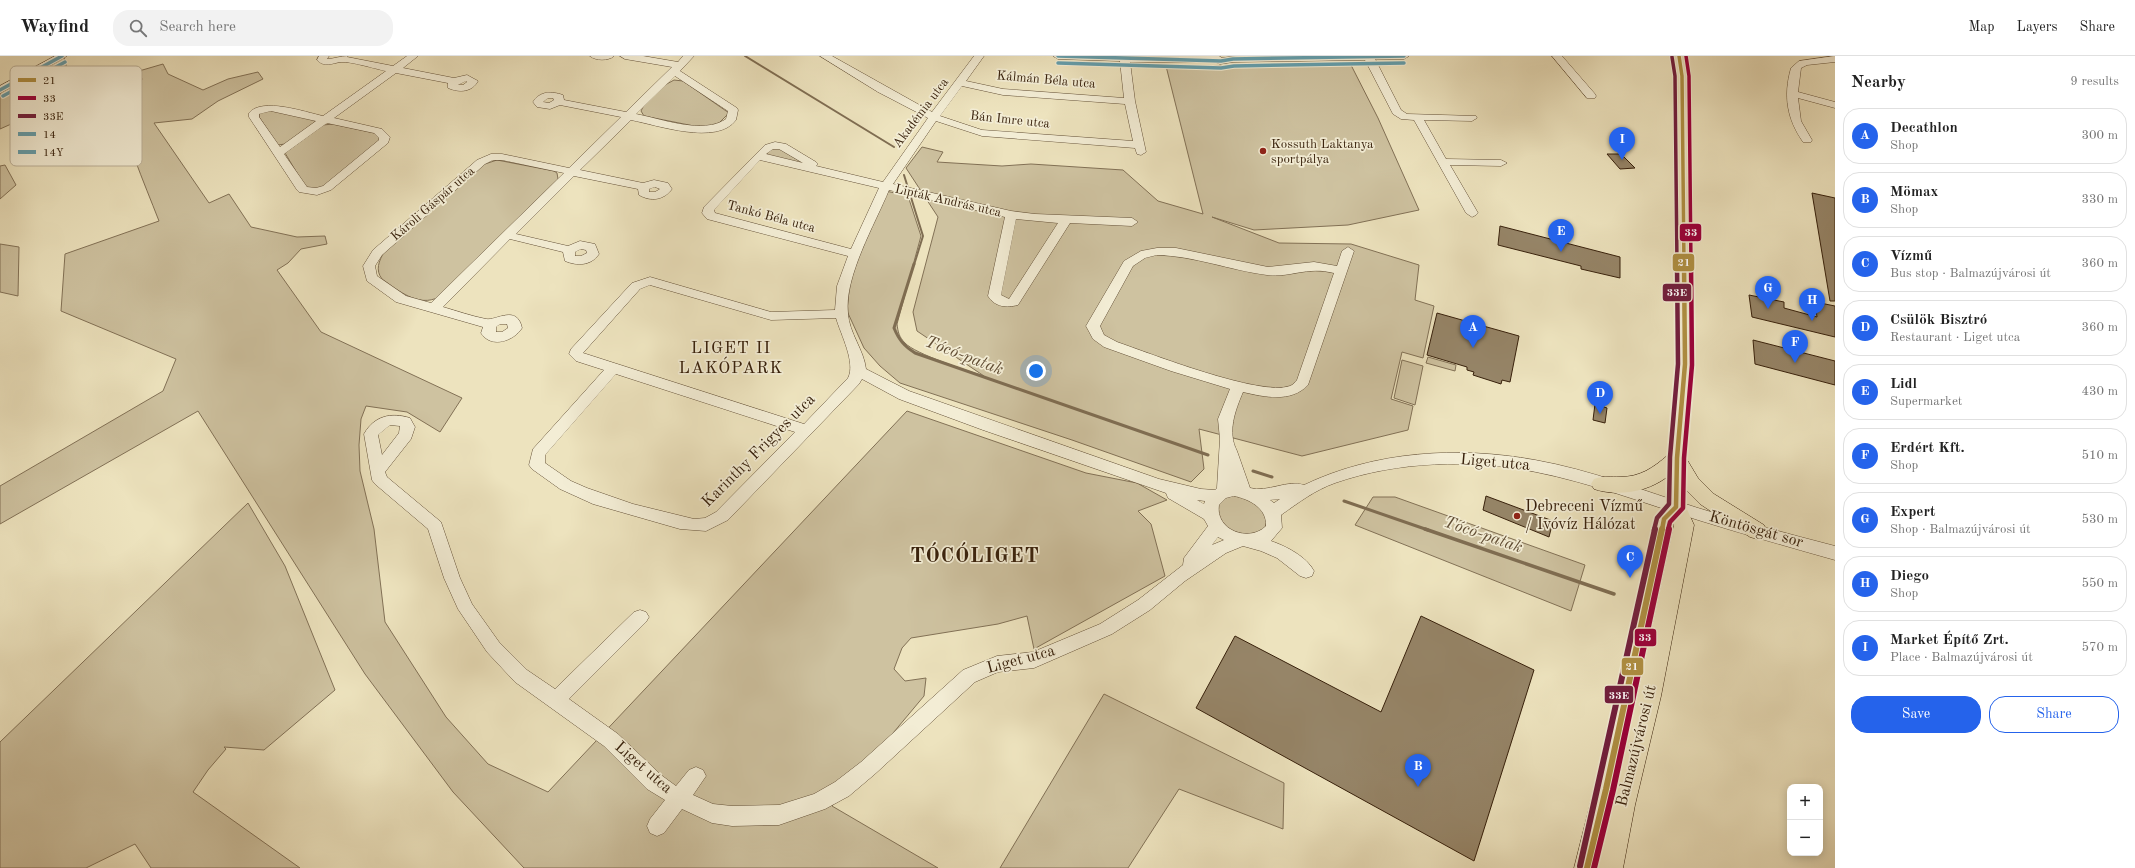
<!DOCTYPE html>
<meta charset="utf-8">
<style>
:root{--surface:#fff;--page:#f2f2f2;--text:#222;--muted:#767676;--line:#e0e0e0;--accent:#2563eb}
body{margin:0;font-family:"Old Standard TT",serif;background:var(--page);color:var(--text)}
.controls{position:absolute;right:12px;bottom:12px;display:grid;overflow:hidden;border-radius:8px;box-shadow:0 2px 10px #0003}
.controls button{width:36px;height:36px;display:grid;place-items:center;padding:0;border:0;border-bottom:1px solid var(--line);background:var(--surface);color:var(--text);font:20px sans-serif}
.you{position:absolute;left:1036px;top:315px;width:14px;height:14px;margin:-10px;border:3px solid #fff;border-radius:50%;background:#1a73e8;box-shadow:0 0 0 6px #1a73e833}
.badge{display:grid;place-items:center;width:26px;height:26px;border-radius:50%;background:var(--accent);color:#fff;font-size:13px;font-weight:700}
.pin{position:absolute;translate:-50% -33px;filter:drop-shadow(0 1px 2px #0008)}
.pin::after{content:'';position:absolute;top:21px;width:14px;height:12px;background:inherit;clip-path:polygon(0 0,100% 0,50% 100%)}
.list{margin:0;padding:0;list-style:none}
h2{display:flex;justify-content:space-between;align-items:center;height:52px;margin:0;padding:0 16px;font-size:17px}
h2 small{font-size:13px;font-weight:400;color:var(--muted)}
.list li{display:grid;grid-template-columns:26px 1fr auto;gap:12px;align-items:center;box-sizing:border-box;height:56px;margin:0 8px 8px;padding:0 8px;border:1px solid var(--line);border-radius:16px}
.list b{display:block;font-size:15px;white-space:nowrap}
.list p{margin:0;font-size:13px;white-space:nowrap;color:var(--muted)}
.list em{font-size:13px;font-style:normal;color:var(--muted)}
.actions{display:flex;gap:8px;padding:12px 16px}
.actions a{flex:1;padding:9px 0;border:1px solid var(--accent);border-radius:16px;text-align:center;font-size:14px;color:var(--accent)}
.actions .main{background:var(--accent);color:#fff}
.icon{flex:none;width:22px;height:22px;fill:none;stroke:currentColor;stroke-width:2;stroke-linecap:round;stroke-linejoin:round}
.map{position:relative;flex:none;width:1835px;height:812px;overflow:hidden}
header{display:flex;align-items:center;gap:24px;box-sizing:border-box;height:56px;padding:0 20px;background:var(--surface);border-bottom:1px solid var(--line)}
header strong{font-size:19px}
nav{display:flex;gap:22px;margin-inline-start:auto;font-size:14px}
.search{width:280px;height:36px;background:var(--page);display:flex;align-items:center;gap:10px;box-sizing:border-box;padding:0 14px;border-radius:16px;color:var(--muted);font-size:15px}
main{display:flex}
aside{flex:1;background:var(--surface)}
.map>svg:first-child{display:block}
</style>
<header>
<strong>Wayfind</strong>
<div class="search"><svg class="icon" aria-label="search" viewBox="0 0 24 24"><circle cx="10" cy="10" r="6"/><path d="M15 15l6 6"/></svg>Search here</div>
<nav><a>Map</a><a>Layers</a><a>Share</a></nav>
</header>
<main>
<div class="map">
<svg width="1835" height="812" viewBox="0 0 1835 812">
<rect width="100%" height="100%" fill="#ede3be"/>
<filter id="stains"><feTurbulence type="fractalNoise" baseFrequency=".005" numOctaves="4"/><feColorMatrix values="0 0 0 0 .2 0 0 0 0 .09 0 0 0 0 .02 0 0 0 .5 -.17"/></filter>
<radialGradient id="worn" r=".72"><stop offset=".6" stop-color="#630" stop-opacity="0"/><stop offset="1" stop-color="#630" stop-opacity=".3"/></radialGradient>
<path fill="#cec2a0" stroke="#827156" d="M64,1L74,40L0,73V36Z
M163,8L168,18L203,34L228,23L258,16L263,23L218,45L192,63L154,67L209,147L229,138L251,171L297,181L325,180L327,188L301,193L288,207L277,214L321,276L462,342L440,376L407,356L366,350L361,363L359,389L360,415L374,473L385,566L446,661L488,708L548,736L907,355L1086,417L1137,427L1167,444L1138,455L1151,468L1165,520L1034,593L1027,560L998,568L911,582L902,592L894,613L905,625L926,622L924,640L832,750L938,812H524L453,736L365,618L198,355L0,468V430L163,335L176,303L61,255L65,198L159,165C143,124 125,83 116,40L139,31L142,23L139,15Z
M1309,9H1351L1378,62L1419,154L1348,169L1254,174L1212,161L1279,187L1351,188L1419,209L1415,244L1434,250L1423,302L1402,296L1391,343L1413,350L1408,374L1302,400L1199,373L1204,413L1191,426L1072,384L900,327L880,310L864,292L847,255L851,212L886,135L908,140L921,180L897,268C898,276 899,281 905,287C915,298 968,315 984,320L917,275L913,256L938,161L906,112L922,91L943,96L937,106L1002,110L1031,108L1123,114L1158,145L1203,158L1166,10Z
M674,24L683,25L729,57L717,69L704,72L644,60L641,55L643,51L665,29Z
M270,54L315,64V66L285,88L278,89L259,61V57Z
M333,68L375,77L380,82V85L325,130L316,133L306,132L285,97L323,69Z
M777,91L806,109L767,99L768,95Z
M497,104L554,115L557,117L558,123L439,241C418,252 398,234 382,223C375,214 379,205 384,196L482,109Z
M5,109L16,129L0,143V110Z
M0,188L19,191L18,240L0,236Z
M1428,301L1456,309L1455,315L1426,307Z
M1402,304L1423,310L1415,349L1394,342Z
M1235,439L1254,444L1268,462L1265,472L1256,478H1236L1220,466L1217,451L1223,443Z
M1373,441H1395L1585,509L1571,555L1355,469Z
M248,447L285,510L335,634L264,694L224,691L226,693L208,714L193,736L300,812H151L135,788L86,812H0V686Z
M1104,638L1284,727L1283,773L1179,733L1128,812H1000Z"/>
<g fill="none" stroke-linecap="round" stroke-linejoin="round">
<path stroke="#7f6d52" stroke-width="2" d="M745,0L894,91
M904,119L923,180L914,209"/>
<path stroke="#7f6d52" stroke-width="3" d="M914,208L894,272C899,284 904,290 915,297L1208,399
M1253,415L1272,421
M1344,445L1428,474"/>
<path stroke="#7f6d52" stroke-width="3.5" d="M1425,473L1614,538"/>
</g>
<path fill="#968568" stroke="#37200b" d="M1607,98H1621L1635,112L1620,113Z
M1812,137L1835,142V245H1830Z
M1500,170L1620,201V222L1581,213V210L1498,189Z
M1749,239L1784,246V252L1817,261L1815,246L1835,250V281L1752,261Z
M1437,257L1519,280L1510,326L1502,324L1501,328L1473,319L1474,316L1467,314V311L1427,299Z
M1753,284L1835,305V329L1755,308Z
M1595,348L1607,352L1605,367L1593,364Z
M1486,440L1553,465L1549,481L1483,454Z
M1421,560L1534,614L1474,805L1196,652L1235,580L1381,656Z"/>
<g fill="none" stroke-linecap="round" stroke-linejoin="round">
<g stroke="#645138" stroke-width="1">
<path id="minor" d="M55,0H67L0,37V30Z
M319,0H329L327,3C334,3 340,0 348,0L347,1L393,10L407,0H418L403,12L454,22L467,19L478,25C472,36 460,37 448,32V27L396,17L334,62L382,73L390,81L388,87L331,134L317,139L299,136L297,134L249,61V57C262,41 305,56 323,60L386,15C376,13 350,5 341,6C333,7 324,12 317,4ZM466,25L467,26L463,29H458ZM271,55L316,65L280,91L259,61V58ZM327,67L374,77L379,82V84L323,130L316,132L307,131L284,98Z
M590,0H614C609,5 595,5 590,0Z
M620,0H643L678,6L683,0H694L680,15L737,52L738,54L736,64C717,90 657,69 631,64L580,114L643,127L654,124L668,127L672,133C664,144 651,146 639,139L638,133L574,120L516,178L568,190L580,185L595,188L599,198C591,210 577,210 565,205L563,196L510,183L443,251C457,255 471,260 486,263C496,265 517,248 522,272C514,285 491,293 481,277L483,271L396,246L367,225L363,210L373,194L477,104L491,98H502L569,112L621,61L560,49L550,53L537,51L533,46C540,35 551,35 563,39L564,44L626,56L672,11L625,3ZM675,20L728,55L726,63C703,79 662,63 636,58ZM548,42H553L554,44L549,47L543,46ZM493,104H502L564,117L431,247L406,240L377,220L375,210L382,199L485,108ZM655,131L660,133L655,136H649V133ZM581,193L586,194L587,197L581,200H575V196ZM500,268H507L508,272L502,276H496V271Z
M820,0H832L932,56L974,0H984L966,25L1003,33L1124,42L1120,5L1058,3L1053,0H1219L1222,2L1237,0H1409L1404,3H1375L1401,54L1407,58L1476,60L1477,62L1472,65L1424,64L1446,103L1501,104L1507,107L1501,110L1450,109L1478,157L1476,159L1472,161L1466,157L1414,64L1401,63L1393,58L1365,4L1233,6L1220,8L1215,6H1130L1135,45L1146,96L1141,99L1137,98L1135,92L982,80L936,65L893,128L1011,155L1035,158L1132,162L1138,166L1132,170L1070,167L1018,249C1006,252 995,251 988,240L1005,161L889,134C875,168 844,221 848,257C849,277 864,294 866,313L909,335L1159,423L1201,433L1215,434L1217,432L1220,383L1218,363L1230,333L1171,315L1104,291L1093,283L1086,270L1124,205L1141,195L1157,192H1176L1268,211L1314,206L1337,210L1342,195L1348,191L1354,195L1308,329C1291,347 1264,341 1243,336C1235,355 1227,376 1237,395L1250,432C1267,437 1288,423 1304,429C1375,395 1458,390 1535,404C1591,414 1644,435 1698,452C1743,466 1789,478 1835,490V504C1789,491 1743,478 1698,464C1644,447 1591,427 1536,416C1471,403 1398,405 1335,427C1315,434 1298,447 1281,459L1282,472L1271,485C1286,490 1307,501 1314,515L1312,520L1306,522L1300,520L1277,502L1261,495L1243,490L1226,497L1185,525L1150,554L1112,578L1034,612L998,616L975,626L875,718L849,740L825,753L779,769L732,770L712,767L682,753L664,777L657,780L650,777L647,770L650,763L665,744L647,733L604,690L515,626L487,596L458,553L444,522L428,473L375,428L372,424L364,378C374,360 391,356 410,362L415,371L411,383L385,416L387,421L441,466L460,522L472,548L499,586L527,614L555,633L634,556L640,554L646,556L649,561L646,566L569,643L618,678L661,719L676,730L689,714L696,711L703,714L706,720L693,739L713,748L732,750L779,749L814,738L835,726L861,706L963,614L997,600L1033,596L1100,568L1138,544L1183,509L1184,502L1208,470L1204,463L1168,442L1166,437L983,374L899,343L862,323L859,328L728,464L706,475L680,473L593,448L560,433L532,413L529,409L533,393L604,314L576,305L569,298L571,293L632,227L650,221L771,256L835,254L837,230L848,200L707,163L702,157L704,151L765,89L775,86L786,88L816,106L818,108L816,110L883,126L928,62L878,36ZM962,30L1003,39L1125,48L1133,85L982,74L940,60ZM773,93H779L803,107L766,98ZM760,104L879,132L851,193L715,157L714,154ZM1016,163L1058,167L1009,243L1001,239ZM1157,199C1195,200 1229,214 1267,219C1291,222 1306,210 1334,217L1297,324C1295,326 1293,329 1290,330C1261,341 1149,297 1117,286L1104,279L1100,270L1133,210L1145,202ZM650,229L771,264L836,262C841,279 856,307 848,322L804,368L583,297L640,233ZM616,318L795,376L716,456L705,462L694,463L633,448L587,432L571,425L545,407V399ZM390,369L400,370L399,377L382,399L378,379ZM1234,440C1249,443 1267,452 1266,470C1249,487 1215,474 1219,449L1226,442ZM1280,443L1274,447L1270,444ZM1197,444L1205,445L1204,448ZM1218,481L1224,484L1212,489Z
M1552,0H1562L1595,38L1596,40L1595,42H1587Z
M1835,0V6L1807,9L1801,12L1798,36L1835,46V52L1798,42L1801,65L1812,84L1811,86H1803C1787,63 1783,40 1791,12L1799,5Z"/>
</g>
<g stroke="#37200b" stroke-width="1">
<path id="major" d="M1673,0H1685L1688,20L1694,308L1686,402L1698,422L1714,438L1764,469L1767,475L1764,481L1757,483L1750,481L1700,448L1686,434V451L1694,469L1661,640L1635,749L1623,812H1574L1594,733L1654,463L1666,448L1667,421C1647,436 1618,441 1594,433L1591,428L1594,423C1603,420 1611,421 1620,421C1640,421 1653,412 1668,399L1676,308V20ZM1673,467L1674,469L1632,664Z"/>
</g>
<use href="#minor" fill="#f3edd5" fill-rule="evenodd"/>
<use href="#major" fill="#ede3be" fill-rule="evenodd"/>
<g stroke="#f3edd5" stroke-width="5.5">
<path id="bus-1-far2" d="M1679,0L1682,20L1684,209"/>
</g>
<g stroke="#f3edd5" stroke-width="8">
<path id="bus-1-far1" d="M1662,474L1664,463L1676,451L1677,402L1685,308L1684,208"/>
</g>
<g stroke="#f3edd5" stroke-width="9">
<path id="bus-1" d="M1587,812L1606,733L1662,473"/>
</g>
<g stroke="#f3edd5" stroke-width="5.5">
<path id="bus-2-far2" d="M1686,0L1689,20L1691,209"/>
</g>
<g stroke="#f3edd5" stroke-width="8">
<path id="bus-2-far1" d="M1668,474L1670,466L1683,452L1684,402L1692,309L1691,208"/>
</g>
<g stroke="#f3edd5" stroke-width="9">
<path id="bus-2" d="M1594,812L1613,734L1669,473"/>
</g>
<g stroke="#f3edd5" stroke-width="5.5">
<path id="bus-3-far2" d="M1672,1L1675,20L1677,209"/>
</g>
<g stroke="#f3edd5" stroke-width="8">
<path id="bus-3-far1" d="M1654,474L1657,462L1669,448L1670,401L1678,308L1677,208"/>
</g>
<g stroke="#f3edd5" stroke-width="9">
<path id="bus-3" d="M1580,810L1655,473"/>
</g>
<g stroke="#f3edd5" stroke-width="5.5">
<path id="bus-4" d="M1058,0L1221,5L1233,3L1404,0
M0,34L62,0"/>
</g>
<g stroke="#f3edd5" stroke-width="5.5">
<path id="bus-5" d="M1058,7L1221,12L1234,10L1404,7
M3,40L65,6"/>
</g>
<use href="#bus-1-far2" stroke="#af8f42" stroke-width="3.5"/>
<use href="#bus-1-far1" stroke="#af8f42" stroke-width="4.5"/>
<use href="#bus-1" stroke="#af8f42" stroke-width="6"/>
<use href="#bus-2-far2" stroke="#9b003a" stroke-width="3.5"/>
<use href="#bus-2-far1" stroke="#9b003a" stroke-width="4.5"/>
<use href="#bus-2" stroke="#9b003a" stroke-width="6"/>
<use href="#bus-3-far2" stroke="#721e3d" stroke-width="3.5"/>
<use href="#bus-3-far1" stroke="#721e3d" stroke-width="4.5"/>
<use href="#bus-3" stroke="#721e3d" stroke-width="6"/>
<use href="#bus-4" stroke="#649eac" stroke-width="3.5"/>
<use href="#bus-5" stroke="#649eac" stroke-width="3.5"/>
</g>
<g fill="#8f2418" stroke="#f3edd5" stroke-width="1.5">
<circle cx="1263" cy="95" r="4"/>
<circle cx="1517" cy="460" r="4"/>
</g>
<g text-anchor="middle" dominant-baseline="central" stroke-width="3.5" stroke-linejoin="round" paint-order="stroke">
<g font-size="13" fill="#37200b" stroke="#f3edd5">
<text transform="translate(1046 24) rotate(5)">Kálmán Béla utca</text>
<text transform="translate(921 57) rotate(-53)">Akadémia utca</text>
<text transform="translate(1010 64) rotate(6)">Bán Imre utca</text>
<text transform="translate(948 145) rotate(13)">Lipták András utca</text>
<text transform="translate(433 148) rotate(-41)">Károli Gáspár utca</text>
<text transform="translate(771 161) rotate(15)">Tankó Béla utca</text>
</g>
<g font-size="13" fill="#37200b" stroke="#f3edd5" text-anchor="start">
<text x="1271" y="88">Kossuth Laktanya<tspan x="1271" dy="15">sportpálya</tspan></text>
</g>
<g font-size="16" fill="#37200b" stroke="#f3edd5">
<text transform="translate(759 395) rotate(-45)">Karinthy Frigyes utca</text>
<text transform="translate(1495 407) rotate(5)">Liget utca</text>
<text transform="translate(1756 474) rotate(16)">Köntösgát sor</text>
<text transform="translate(1021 604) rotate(-15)">Liget utca</text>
<text transform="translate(1637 690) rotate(-76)">Balmazújvárosi út</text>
<text transform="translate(643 712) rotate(41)">Liget utca</text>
</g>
<g font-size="16" fill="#37200b" stroke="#f3edd5" text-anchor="start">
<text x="1525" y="451">Debreceni Vízmű<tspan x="1525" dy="18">/ Ivóvíz Hálózat</tspan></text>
</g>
<g font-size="17" letter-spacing="1" fill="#37200b" stroke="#f3edd5">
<text x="731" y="292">LIGET II<tspan x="731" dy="20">LAKÓPARK</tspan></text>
</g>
<g font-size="17" font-style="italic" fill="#614d34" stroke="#f3edd5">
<text transform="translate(964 300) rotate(21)">Tócó-patak</text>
<text transform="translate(1483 479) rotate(19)">Tócó-patak</text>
</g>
<g font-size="20" font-weight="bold" letter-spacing="1" fill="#37200b" stroke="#f3edd5">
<text x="975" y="501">TÓCÓLIGET</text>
</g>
</g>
<rect x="10" y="10" width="132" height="100" rx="6" fill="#f3edd5" stroke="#bbb098" stroke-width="1"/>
<rect x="18" y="22" width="18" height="4" fill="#af8f42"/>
<rect x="18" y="40" width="18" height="4" fill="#9b003a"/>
<rect x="18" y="58" width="18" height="4" fill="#721e3d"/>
<rect x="18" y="76" width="18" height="4" fill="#649eac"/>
<rect x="18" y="94" width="18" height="4" fill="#649eac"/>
<g font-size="11" fill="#37200b">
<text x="43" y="28">21</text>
<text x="43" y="46">33</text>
<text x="43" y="64">33E</text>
<text x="43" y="82">14</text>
<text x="43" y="100">14Y</text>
</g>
<g stroke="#f3edd5" stroke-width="1.5">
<rect x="1679" y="167" width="23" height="19" rx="4" fill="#9b003a"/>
<rect x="1672" y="197" width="23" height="19" rx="4" fill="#af8f42"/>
<rect x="1662" y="227" width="30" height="19" rx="4" fill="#721e3d"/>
<rect x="1634" y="572" width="23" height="19" rx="4" fill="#9b003a"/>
<rect x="1621" y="601" width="23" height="19" rx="4" fill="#af8f42"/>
<rect x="1604" y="629" width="30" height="19" rx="4" fill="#721e3d"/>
</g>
<g font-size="11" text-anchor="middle" font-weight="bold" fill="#fff">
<text x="1691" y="180">33</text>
<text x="1684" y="210">21</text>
<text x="1677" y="240">33E</text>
<text x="1645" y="585">33</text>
<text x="1632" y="614">21</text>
<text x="1619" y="643">33E</text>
</g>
<rect width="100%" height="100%" filter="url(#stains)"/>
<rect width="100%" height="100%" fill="url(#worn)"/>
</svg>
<div class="controls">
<button>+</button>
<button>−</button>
</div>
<div class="you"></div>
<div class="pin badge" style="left:1473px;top:292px">A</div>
<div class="pin badge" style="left:1418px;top:731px">B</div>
<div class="pin badge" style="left:1630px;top:522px">C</div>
<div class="pin badge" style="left:1600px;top:358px">D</div>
<div class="pin badge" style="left:1561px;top:196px">E</div>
<div class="pin badge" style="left:1795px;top:307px">F</div>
<div class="pin badge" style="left:1768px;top:253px">G</div>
<div class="pin badge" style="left:1812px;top:265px">H</div>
<div class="pin badge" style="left:1622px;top:104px">I</div>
</div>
<aside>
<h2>Nearby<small>9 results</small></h2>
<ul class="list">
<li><span class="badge">A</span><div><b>Decathlon</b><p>Shop</p></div><em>300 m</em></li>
<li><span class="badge">B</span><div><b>Mömax</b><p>Shop</p></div><em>330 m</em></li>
<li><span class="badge">C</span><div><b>Vízmű</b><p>Bus stop · Balmazújvárosi út</p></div><em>360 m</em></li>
<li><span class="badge">D</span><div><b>Csülök Bisztró</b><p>Restaurant · Liget utca</p></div><em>360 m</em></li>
<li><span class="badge">E</span><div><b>Lidl</b><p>Supermarket</p></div><em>430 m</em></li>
<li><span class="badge">F</span><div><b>Erdért Kft.</b><p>Shop</p></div><em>510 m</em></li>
<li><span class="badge">G</span><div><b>Expert</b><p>Shop · Balmazújvárosi út</p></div><em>530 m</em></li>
<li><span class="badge">H</span><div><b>Diego</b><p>Shop</p></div><em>550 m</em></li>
<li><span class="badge">I</span><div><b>Market Építő Zrt.</b><p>Place · Balmazújvárosi út</p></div><em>570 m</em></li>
</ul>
<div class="actions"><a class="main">Save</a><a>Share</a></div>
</aside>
</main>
